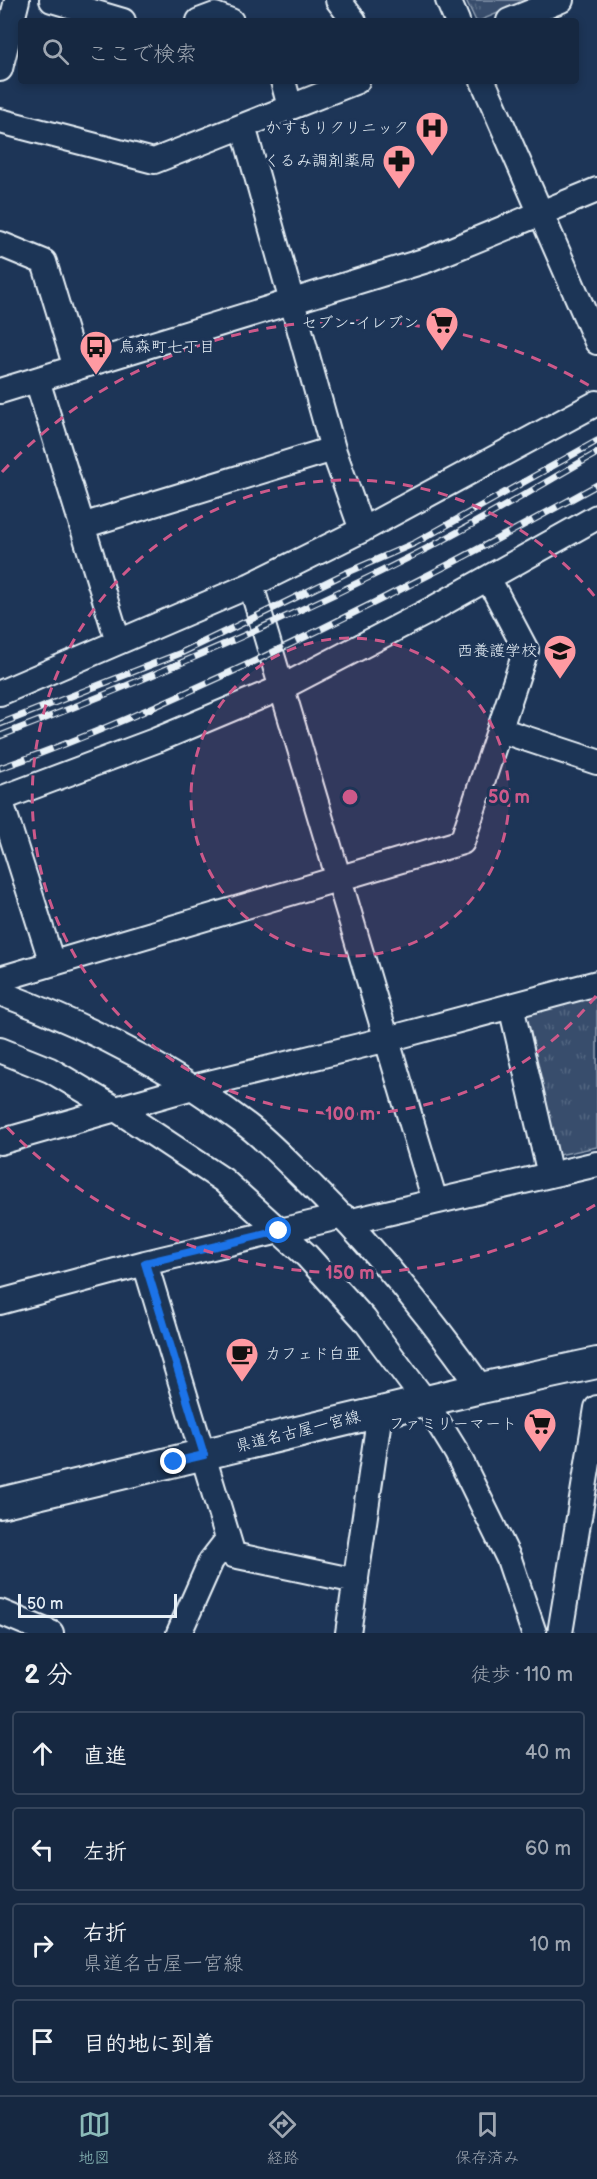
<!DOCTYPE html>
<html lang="ja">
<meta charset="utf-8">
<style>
:root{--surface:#162841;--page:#1f3048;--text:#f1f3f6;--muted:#9ea6b1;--line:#35445a;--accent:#8bbbb9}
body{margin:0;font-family:"Balsamiq Sans","Klee One",sans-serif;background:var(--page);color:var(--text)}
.scale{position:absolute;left:18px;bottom:15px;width:159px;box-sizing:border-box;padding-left:6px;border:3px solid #e8f1f8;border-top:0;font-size:16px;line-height:21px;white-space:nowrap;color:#e8f1f8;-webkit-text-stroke:4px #1d3557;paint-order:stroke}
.stop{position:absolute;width:18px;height:18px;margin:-14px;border:4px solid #1a73e8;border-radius:50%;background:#fff}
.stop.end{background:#1a73e8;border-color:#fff;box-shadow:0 2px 6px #0008}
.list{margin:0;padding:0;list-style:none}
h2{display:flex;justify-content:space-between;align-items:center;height:78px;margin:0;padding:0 24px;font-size:26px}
h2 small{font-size:20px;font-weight:400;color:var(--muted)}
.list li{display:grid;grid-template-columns:39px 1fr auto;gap:18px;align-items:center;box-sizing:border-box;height:84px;margin:0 12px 12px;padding:0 12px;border:2px solid var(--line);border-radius:6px}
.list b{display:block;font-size:22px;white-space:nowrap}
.list p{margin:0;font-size:20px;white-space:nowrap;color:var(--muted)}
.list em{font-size:20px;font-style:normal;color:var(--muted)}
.icon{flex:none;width:33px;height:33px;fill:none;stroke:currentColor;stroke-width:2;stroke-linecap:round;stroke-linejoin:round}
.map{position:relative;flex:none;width:597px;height:1633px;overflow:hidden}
.search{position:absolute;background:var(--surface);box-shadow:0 3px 9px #0003;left:18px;right:18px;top:18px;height:66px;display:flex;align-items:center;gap:15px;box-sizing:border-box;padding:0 21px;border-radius:6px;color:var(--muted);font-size:22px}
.sheet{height:462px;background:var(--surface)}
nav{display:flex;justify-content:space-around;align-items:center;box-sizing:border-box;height:84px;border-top:2px solid var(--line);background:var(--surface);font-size:16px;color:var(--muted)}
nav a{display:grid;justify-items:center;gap:3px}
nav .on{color:var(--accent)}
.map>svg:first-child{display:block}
</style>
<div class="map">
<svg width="597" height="1633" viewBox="0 0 597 1633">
<defs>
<pattern id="park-tufts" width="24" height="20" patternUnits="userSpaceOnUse" patternTransform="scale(1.5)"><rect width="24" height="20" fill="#374d6c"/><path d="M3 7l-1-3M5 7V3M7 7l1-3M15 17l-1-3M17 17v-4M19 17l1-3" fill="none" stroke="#546782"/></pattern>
</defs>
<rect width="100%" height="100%" fill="#1d3557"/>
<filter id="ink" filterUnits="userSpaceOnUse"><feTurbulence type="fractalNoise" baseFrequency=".0167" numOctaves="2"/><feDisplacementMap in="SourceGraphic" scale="12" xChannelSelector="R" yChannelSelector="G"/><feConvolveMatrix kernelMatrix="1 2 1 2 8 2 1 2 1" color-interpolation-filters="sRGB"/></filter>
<g filter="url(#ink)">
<path fill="url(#park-tufts)" stroke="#909fb2" stroke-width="1.5" d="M466,0H529L479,21H476Z
M597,993V1147L559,1155L551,1150L521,1022L526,1012Z"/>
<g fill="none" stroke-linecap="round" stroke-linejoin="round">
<g stroke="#e8f1f8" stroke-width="28">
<path id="minor" d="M52,0L123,21
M338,0L354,21
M448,0L457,21
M199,21L215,15L231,21
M509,21L561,0
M0,69L17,0
M283,81L290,107
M483,81L597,342
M0,121L154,161L357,81
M243,126L333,449L362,530
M0,244L44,262L76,368
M37,380L118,641
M0,391L427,260L597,190
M82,526L333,449
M251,585L435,1201
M0,693L251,585L362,530L597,403
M500,730L597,762
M0,799L157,740L281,688L429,611L597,517
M0,799L52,963
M0,979L462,842L526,650L488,578
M0,993C88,1026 173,1069 248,1126C271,1144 291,1166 311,1185C375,1248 429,1315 481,1388
M511,1006L550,1175
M0,1050L50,1070L116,1109L223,1180L307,1256L364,1319L425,1401L457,1453L509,1559L534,1633
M0,1142L193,1087L388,1039L597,983
M348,1222L597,1164
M145,1263L233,1555L356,1581
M0,1302L145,1263L343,1216
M0,1612L51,1633
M179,1633L211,1561L228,1539
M348,1633L380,1412
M560,1633L597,1408"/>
</g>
<g stroke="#e8f1f8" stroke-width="34">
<path id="major" d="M0,1503L481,1388L597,1363"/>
</g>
<use href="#minor" stroke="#1d3557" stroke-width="24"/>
<use href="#major" stroke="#1d3557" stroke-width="30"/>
<g stroke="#e8f1f8" stroke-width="7">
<path id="rail" d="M0,724L181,653L346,573L415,543L597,441
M0,736C143,681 285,621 422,551C481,521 539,486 597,453
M0,768C87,738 171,700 255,661C371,606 485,547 597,485"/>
</g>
<use href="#rail" stroke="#1d3557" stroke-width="4.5" stroke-dasharray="14" stroke-linecap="butt"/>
</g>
</g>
<g fill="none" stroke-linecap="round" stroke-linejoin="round" filter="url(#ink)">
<path stroke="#1a73e8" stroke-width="8" d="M174,1462L204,1455L145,1263L279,1231"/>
</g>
<circle cx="350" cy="797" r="159" fill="#cd598a" fill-opacity=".12"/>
<g fill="none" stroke="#cd598a" stroke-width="3" stroke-dasharray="10 8">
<circle cx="350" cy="797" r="159"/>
<path d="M596 996A317 317 0 1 1 596 598"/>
<path d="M595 1205A476 476 0 0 1 2 1122M2 472A476 476 0 0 1 595 389"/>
</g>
<defs>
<g id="hospital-pin" transform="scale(1.725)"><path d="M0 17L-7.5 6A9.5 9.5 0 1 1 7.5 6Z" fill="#ff9aa2" stroke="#1d3557"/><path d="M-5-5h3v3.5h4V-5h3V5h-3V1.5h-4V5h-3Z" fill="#111"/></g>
<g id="pharmacy-pin" transform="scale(1.725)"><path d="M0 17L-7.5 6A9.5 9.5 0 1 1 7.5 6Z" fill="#ff9aa2" stroke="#1d3557"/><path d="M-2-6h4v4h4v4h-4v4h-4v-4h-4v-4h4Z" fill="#111"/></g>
<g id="supermarket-pin" transform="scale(1.725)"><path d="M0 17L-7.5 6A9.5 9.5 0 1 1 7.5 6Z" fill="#ff9aa2" stroke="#1d3557"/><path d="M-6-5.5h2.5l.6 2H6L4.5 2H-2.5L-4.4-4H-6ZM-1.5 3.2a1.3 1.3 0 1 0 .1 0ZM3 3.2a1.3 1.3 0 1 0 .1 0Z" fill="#111"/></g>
<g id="bus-pin" transform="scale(1.725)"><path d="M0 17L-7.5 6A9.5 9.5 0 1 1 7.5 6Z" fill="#ff9aa2" stroke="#1d3557"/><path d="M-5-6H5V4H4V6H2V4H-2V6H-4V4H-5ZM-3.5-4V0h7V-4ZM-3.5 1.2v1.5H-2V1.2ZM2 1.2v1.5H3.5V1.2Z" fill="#111"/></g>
<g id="school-pin" transform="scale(1.725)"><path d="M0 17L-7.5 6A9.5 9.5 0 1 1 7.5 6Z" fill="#ff9aa2" stroke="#1d3557"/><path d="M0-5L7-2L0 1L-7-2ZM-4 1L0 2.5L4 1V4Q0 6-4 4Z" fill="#111"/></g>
<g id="cafe-pin" transform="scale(1.725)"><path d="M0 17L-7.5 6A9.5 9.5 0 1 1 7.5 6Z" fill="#ff9aa2" stroke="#1d3557"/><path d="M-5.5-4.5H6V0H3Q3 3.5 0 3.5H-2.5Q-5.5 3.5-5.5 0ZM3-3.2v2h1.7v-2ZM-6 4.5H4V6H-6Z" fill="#111"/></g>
</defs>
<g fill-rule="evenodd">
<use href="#hospital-pin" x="432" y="128"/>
<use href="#pharmacy-pin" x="399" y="161"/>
<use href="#supermarket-pin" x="442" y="323"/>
<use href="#bus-pin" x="96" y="347"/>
<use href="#school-pin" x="560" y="651"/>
<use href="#cafe-pin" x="242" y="1354"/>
<use href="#supermarket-pin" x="540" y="1424"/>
</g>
<g text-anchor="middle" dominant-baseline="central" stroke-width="6" stroke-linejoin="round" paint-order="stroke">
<g font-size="16" fill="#e8f1f8" stroke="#1d3557" text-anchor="end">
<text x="409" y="128">かすもりクリニック</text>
<text x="376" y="161">くるみ調剤薬局</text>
<text x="419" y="323">セブン-イレブン</text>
<text x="119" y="347" text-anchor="start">烏森町七丁目</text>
<text x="537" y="651">西養護学校</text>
<text x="265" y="1354" text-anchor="start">カフェド白亜</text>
<text x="517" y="1424">ファミリーマート</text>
</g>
<g font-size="16" fill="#e8f1f8" stroke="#1d3557">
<text transform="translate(298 1432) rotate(-14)">県道名古屋一宮線</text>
</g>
</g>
<circle cx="350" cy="797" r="9" fill="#cd598a" stroke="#1d3557" stroke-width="3"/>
<g font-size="18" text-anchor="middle" font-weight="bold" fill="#cd598a" stroke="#1d3557" stroke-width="6" stroke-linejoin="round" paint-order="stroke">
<text x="509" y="803">50 m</text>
<text x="350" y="1120">100 m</text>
<text x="350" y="1279">150 m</text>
</g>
</svg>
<div class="scale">50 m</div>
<div class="stop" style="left:279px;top:1231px"></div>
<div class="stop end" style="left:174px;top:1462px"></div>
<div class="search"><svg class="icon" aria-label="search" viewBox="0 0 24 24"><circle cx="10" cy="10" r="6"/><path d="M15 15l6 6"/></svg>ここで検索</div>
</div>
<section class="sheet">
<h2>2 分<small>徒歩 · 110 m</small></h2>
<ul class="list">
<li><svg class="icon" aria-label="ahead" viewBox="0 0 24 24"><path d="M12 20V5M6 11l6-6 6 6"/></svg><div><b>直進</b></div><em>40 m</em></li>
<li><svg class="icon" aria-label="left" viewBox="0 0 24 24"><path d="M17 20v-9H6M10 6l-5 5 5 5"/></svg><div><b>左折</b></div><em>60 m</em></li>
<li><svg class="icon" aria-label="right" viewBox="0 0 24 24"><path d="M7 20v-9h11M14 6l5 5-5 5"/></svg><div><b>右折</b><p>県道名古屋一宮線</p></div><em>10 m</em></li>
<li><svg class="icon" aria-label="arrive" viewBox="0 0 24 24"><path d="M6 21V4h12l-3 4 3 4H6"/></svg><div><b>目的地に到着</b></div></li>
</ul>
</section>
<nav>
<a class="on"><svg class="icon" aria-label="map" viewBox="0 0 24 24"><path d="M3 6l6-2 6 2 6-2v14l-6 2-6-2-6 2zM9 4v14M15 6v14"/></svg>地図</a>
<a><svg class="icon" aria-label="directions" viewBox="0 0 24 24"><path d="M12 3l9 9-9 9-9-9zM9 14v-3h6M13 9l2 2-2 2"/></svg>経路</a>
<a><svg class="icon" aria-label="saved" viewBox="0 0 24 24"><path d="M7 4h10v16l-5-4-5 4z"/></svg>保存済み</a>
</nav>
